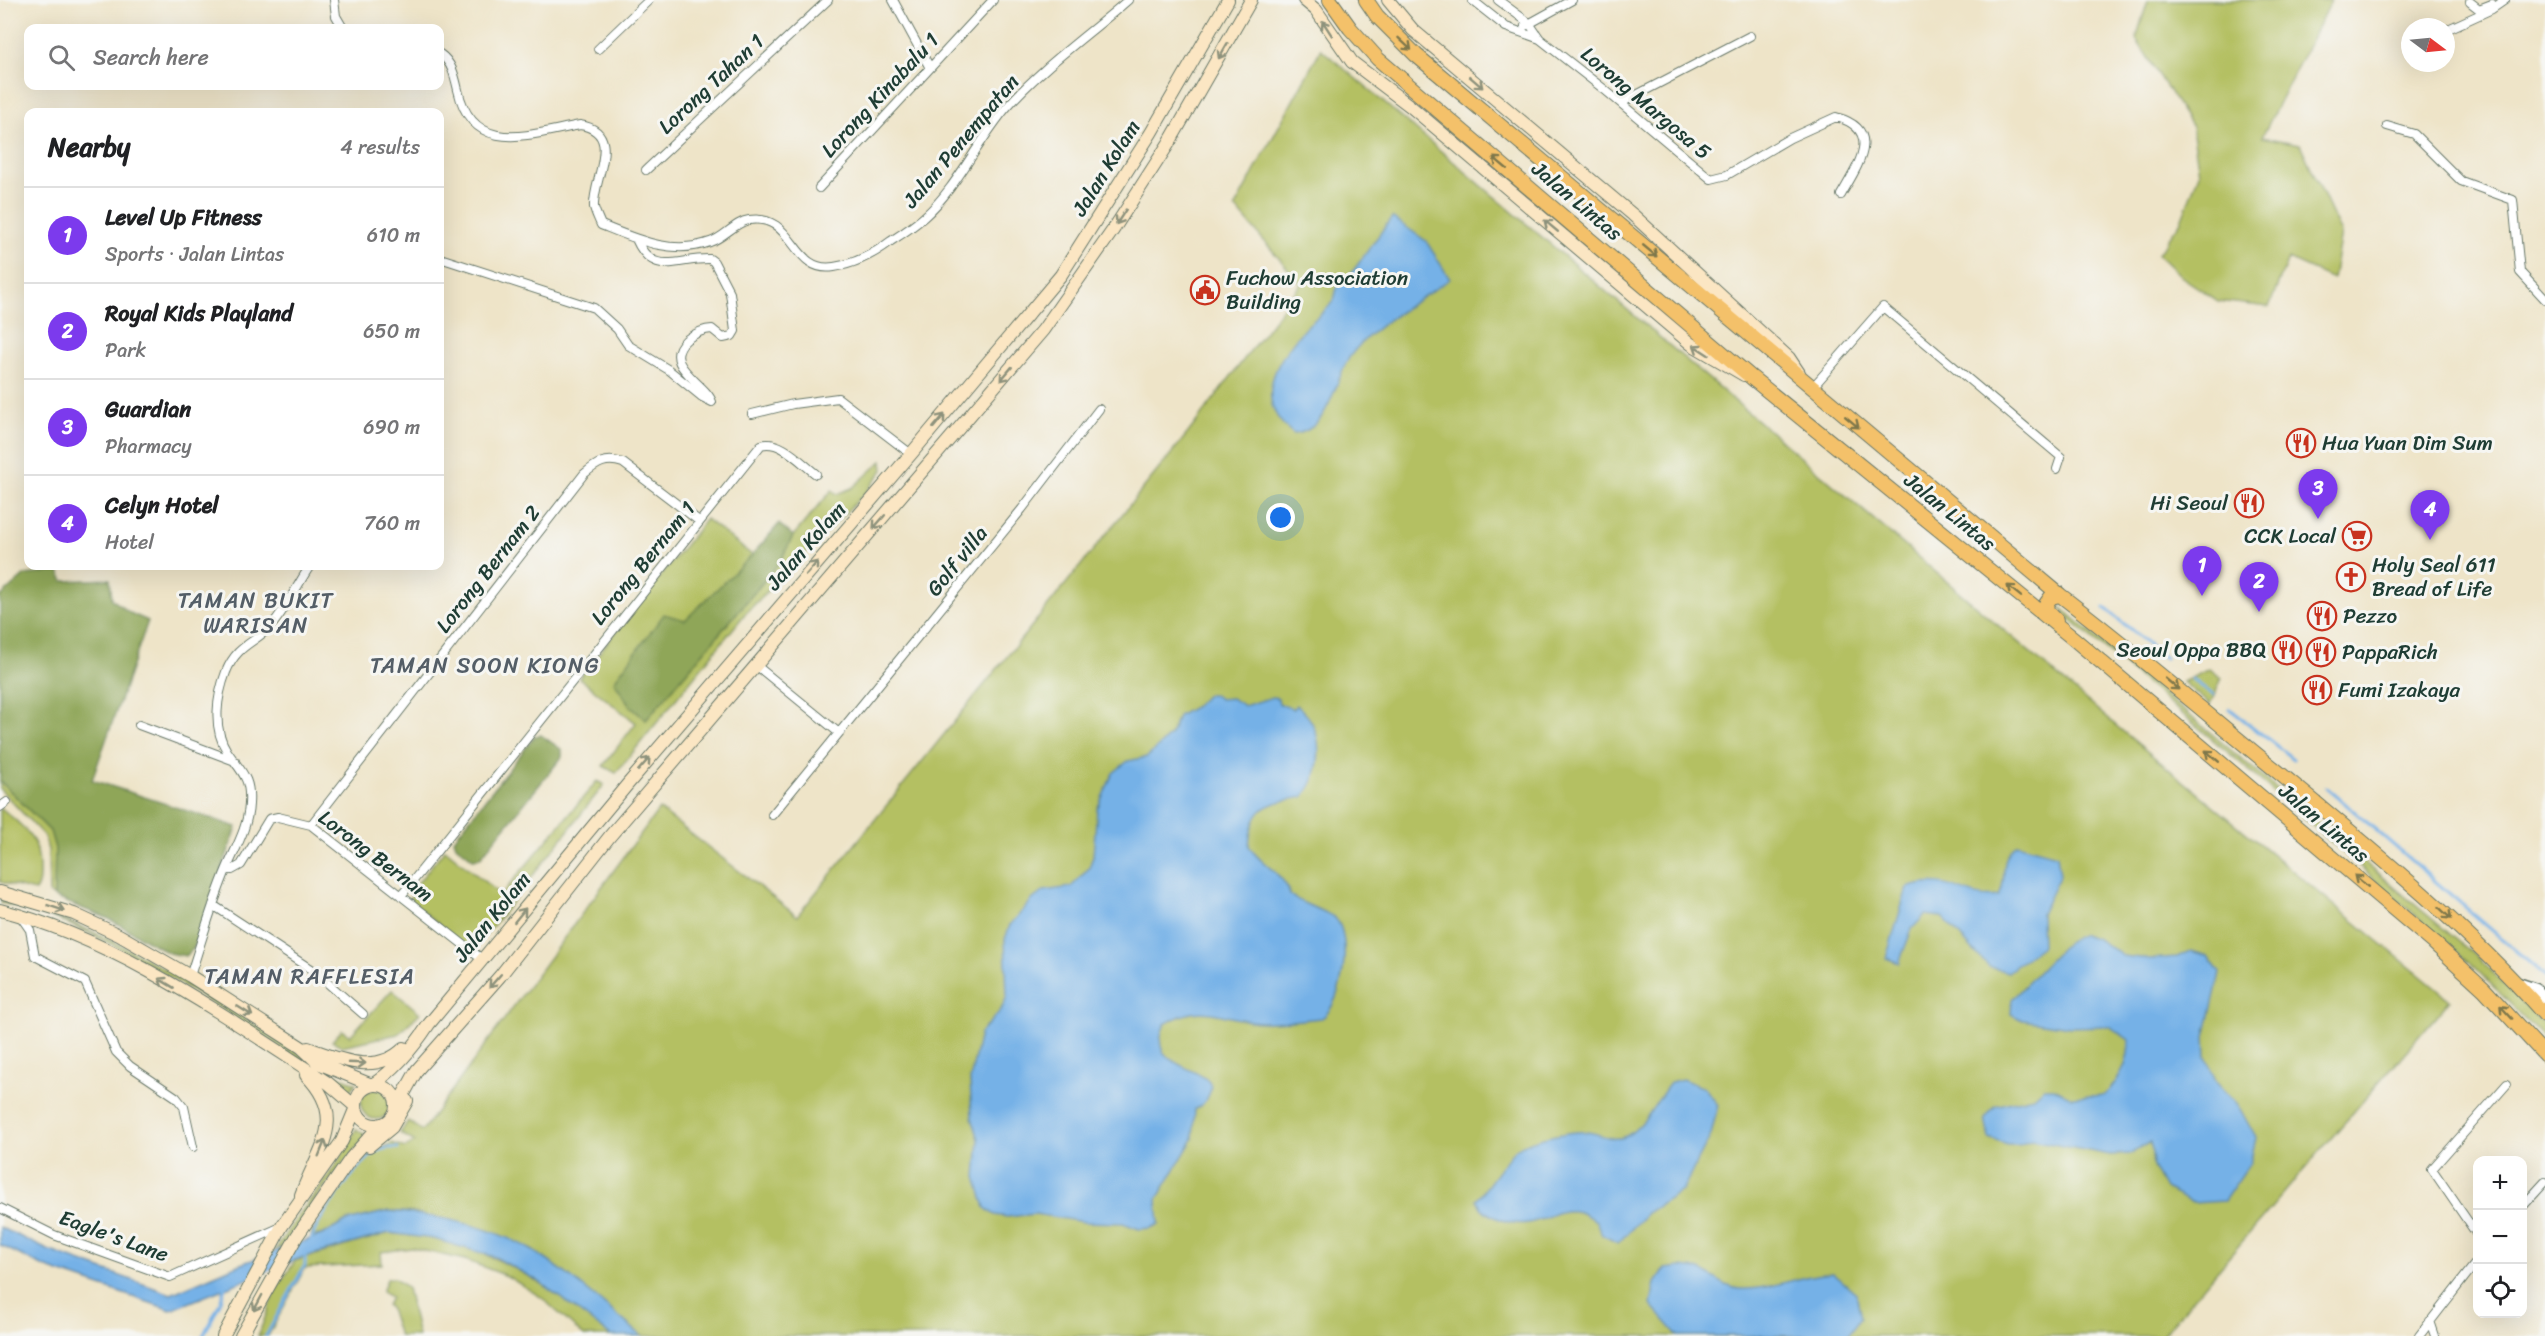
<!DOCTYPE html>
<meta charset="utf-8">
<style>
:root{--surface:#fff;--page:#f6f6f6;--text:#202124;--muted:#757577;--line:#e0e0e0;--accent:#7c3aed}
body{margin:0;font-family:Sriracha,sans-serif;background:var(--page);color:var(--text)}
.controls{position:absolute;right:18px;bottom:18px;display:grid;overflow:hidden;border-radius:12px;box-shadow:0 6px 24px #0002}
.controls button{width:54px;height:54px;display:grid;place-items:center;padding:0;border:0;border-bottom:2px solid var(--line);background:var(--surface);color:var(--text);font:30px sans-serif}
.compass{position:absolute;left:2401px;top:18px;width:54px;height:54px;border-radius:50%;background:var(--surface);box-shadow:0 6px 24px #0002;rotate:106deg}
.you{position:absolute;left:1281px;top:518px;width:21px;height:21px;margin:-15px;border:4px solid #fff;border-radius:50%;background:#1a73e8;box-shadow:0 0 0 9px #1a73e833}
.badge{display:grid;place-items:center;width:39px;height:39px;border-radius:50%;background:var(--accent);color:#fff;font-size:20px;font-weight:700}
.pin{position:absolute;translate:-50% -50px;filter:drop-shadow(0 2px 3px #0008)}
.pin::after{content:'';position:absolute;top:32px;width:21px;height:18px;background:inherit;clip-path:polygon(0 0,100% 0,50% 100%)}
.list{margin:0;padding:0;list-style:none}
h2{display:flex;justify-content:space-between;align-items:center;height:78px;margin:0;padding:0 24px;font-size:26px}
h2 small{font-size:20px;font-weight:400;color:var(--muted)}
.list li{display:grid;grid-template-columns:39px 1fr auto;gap:18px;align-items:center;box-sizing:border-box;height:96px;padding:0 24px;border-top:2px solid var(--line)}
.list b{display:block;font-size:22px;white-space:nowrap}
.list p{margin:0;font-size:20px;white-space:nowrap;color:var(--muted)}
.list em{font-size:20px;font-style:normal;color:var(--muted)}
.icon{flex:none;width:33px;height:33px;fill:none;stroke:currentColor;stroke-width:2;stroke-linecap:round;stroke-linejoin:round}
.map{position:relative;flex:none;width:2545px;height:1336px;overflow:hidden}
.search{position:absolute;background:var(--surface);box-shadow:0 6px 24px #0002;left:24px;top:24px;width:420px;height:66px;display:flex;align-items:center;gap:15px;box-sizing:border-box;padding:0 21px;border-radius:12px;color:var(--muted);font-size:22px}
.panel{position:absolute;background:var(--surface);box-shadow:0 6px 24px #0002;left:24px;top:108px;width:420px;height:462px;border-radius:12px}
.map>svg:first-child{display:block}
</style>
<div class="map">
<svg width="2545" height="1336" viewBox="0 0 2545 1336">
<rect width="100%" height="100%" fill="#f6f6f2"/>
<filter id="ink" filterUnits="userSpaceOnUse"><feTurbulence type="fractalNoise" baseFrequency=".0167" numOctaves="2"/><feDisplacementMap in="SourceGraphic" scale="12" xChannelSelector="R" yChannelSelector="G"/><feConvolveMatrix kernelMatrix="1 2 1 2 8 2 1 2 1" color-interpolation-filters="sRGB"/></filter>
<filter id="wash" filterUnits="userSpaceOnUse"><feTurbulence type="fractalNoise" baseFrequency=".008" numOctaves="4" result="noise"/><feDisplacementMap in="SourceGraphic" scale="24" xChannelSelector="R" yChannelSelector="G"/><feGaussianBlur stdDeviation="1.35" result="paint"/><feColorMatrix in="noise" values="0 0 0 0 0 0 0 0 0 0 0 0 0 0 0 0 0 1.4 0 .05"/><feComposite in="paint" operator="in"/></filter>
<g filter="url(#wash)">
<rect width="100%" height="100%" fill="#eee4c8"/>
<path fill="#b4c062" stroke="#6a7e4b" stroke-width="1.5" d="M2148,0H2331L2262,137L2300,144L2341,233L2333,279L2288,259L2269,307L2218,301L2182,277L2158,254L2181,221L2199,174L2192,127L2136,39Z
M1321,49L2120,729L2450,1000L2161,1336H642L532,1250L476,1228L415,1213L389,1211L347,1221L324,1234L311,1237L312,1231L347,1181L373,1152L392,1143L405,1148L415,1142L400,1133L408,1121L422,1131L659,809L797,916L1188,433L1301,284L1235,207Z
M882,461L883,470L867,491L745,614L616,773L603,766L636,723L579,678L706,519L761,562L630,706L646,720L780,562L793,536L832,490L837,494L852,488Z
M2057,604L2476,956L2545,1025V1039L2471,964L2244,766L2068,618Z
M2209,669L2222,678L2210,705L2183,682Z
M0,781L50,831L55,848L54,897L49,893L48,850L44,836L0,789Z
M597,781L604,785L493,926L484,936L466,948L410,900L412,890L445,849L501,895Z
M0,807C23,827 39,835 39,868C39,876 40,884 35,891L0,882Z
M2,900C123,930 226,1008 330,1073L356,1083L348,1093C289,1053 230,1013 168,976C115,945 63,915 1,903Z
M392,990L420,1013L398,1034L342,1046L332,1041L342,1030L350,1036Z
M361 1104a15 15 0 1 1 30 0a15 15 0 1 1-30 0Z
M356,1129L367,1136L321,1191L285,1246L276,1249C300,1208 336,1173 356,1129Z
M389,1233C484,1240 539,1278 611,1336H584L541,1297L507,1276L465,1260L412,1248L381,1252L382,1264L305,1268L268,1336H258L275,1291L295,1261Z
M394,1278L407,1288L418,1336H399L390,1308L387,1306L391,1297L382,1292L387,1279Z"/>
<path fill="#8fa658" stroke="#577246" stroke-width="1.5" d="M779,524L793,536L780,562L646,720L630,706L614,681L664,614L685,620L752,555Z
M59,571L64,581L110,579L112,599L130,613L148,621L92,780L237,827L194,948L186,956L169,953L109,919L54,897L55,848L50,831L0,781V597L25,575Z
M541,735L562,750V757L480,858L473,859L456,845L454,839L535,736Z"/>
<path fill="#75b1e7" stroke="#4a778e" stroke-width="1.5" d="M1392,217L1426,241L1450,279C1420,300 1363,331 1346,363C1334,386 1327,431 1294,434C1251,402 1275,361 1305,328C1314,319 1328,311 1334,299C1336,295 1336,289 1338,285L1348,278Z
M1207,695H1214L1220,699L1232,698L1244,706L1273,697L1278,698L1279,704L1294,709L1296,705C1326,726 1324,771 1303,797C1268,804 1252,804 1249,846C1260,865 1285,873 1290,895C1302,904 1326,911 1335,918C1353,935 1343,1004 1322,1018C1303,1020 1280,1023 1261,1022C1223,1020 1203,1000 1165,1024C1147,1061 1185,1063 1206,1079C1218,1088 1204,1105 1195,1109L1193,1139L1157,1199L1159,1224L1151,1228L1139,1229L1123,1223L1084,1222L1035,1214L1007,1217L995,1215L985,1208L976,1177L979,1139L972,1118L970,1080L980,1033L1001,1010L1007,996L1005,939L1010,925L1033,899L1044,891L1071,887L1089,868L1093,856L1097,809L1113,773L1128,761L1147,757L1155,750L1171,734L1178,716L1196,706Z
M2017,844L2057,855L2060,875L2041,914L2042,946L2008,972L1989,967L1942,917L1925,915L1912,929L1899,963L1886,958L1907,888C1953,873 1962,901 1999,896C2009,875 1997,859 2017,844Z
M2083,934L2097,939L2123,956L2150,959L2177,957L2191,951L2208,956L2220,973L2205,1037L2206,1057L2217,1083L2240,1109L2256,1138L2250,1163L2224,1201L2193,1203L2165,1189L2153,1167L2151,1142L2130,1154L2110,1155L2032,1140L2019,1145H2007L1989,1138L1985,1118L1995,1106L2033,1097L2043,1088H2054L2072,1097L2105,1095C2121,1077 2129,1064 2129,1040L2109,1026L2070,1027L2022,1020L2011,1014L2012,999L2068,941Z
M1682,1079L1705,1088L1718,1105L1711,1135L1682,1191L1647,1213L1618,1243L1602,1235L1596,1221C1591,1218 1585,1214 1579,1212C1550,1204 1538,1236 1497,1218C1486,1213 1482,1210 1476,1200C1486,1190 1508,1155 1516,1149C1530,1139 1572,1130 1588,1132C1601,1134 1615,1143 1628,1135C1647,1123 1657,1099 1671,1082Z
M389,1211C436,1215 492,1226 533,1251C572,1275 607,1307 642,1336H611L538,1281L495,1257L434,1239L389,1233L298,1259L171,1310L44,1267L0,1245V1227L48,1250L171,1294L238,1265L324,1234L347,1221Z
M1681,1267C1688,1268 1698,1268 1704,1272C1716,1278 1726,1288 1741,1289C1774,1290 1801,1274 1833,1273L1856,1293L1861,1318L1847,1336H1678L1651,1305L1655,1283L1665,1269Z"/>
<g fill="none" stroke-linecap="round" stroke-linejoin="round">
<path stroke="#75b1e7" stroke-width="3" d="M2105,608L2165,658
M2192,679L2213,695
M2230,709L2293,759
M2326,787L2545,976
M311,1240C319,1217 354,1167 375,1153C382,1148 390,1147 398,1148
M203,1336L220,1303L226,1283
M266,1336L305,1265V1255"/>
</g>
</g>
<g filter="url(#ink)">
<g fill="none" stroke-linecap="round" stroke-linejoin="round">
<g stroke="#677768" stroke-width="10">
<path id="minor" d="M334,0L336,16L343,28
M893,0L930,68
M1472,0L1506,27L1540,39
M1498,0L1529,23L1540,39L1605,90L1711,179L1727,175L1790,138L1836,117C1884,130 1858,165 1841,195
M2470,2L2479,9L2492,4
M1525,26L1572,0
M2446,30L2492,9L2505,0
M598,49L649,0
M440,54C452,62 455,77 458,90C473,157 530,134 580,125C625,132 592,180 594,207C595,212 599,220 601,225C636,239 672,256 710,242C724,238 735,222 749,220C795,213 791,274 834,267C854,264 874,254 891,241C902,234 914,226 924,217C956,189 978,141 1006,108C1041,68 1088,35 1128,0
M1621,103L1750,36
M2387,126L2414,134L2461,181L2513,200L2520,272L2545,299
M646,170L828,0
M819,188L993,0
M440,258L594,308L617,329L628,345L669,370L702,397L712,402C706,383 660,365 686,340C694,334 702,329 712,329L723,338L732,336L735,331L730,293L714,262L710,259C677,258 653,278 636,239
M1812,388L1883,307L2061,457L2057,469
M752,414L793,404L838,398L911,454
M757,666L839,733L1022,509L1099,409
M139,725L235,761
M0,807L7,802
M772,815L839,733
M311,825L584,474C597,463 606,457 623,463L699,521
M227,869L232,870L241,865L269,819L278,817L311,825L483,960
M401,896L761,445C781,439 801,463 816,474
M213,905L315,972L363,1014
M21,917L30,930L35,956L85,982L116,1052L130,1066L176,1097L184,1107L193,1147
M190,976C202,940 212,903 227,868C236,847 248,827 249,804C251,777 241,772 227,751C212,728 217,696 226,672C237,645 253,644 270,627C283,614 299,582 310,566
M2522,1207L2545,1182
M0,1208L54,1235L170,1277L281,1227
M2478,1236L2432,1169L2507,1084
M2430,1321L2435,1336
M2419,1336L2478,1260"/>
</g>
<g stroke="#677768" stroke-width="13">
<path id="tertiary" d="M2518,983L2536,989L2545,998"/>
</g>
<g stroke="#677768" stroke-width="14">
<path id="secondary" d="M1304,0L1316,10L1352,62L1410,106L1691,344L1744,375
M1388,0L1413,30L1633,215L1789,358L1799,373
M0,892L74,914L119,935L190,976L301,1047L318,1063L372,1085C395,1070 414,1047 429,1024L627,785L911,454L1061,275L1151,133L1228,0
M0,910C117,939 227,1018 328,1083L356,1107L342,1141L282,1226L223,1336
M308,1048C339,1059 376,1076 404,1048
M356 1105a20 20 0 1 1 40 0a20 20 0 1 1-40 0Z
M396,1108L417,1070L500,976L610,836L1043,330L1113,230L1169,143L1251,0
M369,1146L392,1127L407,1101
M301,1195C318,1148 349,1119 306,1075
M241,1336L297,1236L351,1158L381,1124"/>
</g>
<g stroke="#677768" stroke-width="16">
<path id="trunk" d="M1330,0L1350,28L1378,59L1752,378L2074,639L2434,943L2484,989L2545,1055
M1366,0L1377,16L1416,55L2060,595C2136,653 2208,715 2283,776C2374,851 2466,926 2545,1015
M2056,620L2047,611L2046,604L2051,597L2060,595"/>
</g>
<use href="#minor" stroke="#fff" stroke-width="8"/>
<use href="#tertiary" stroke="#fff" stroke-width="10"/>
<use href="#secondary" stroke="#fbe6c3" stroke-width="12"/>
<use href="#trunk" stroke="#f4c16a" stroke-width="14"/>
</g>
<defs><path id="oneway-shaft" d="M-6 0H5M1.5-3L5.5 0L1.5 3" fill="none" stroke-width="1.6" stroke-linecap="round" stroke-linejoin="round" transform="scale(1.5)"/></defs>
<g stroke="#8d927c">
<use href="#oneway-shaft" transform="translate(1327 28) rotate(-123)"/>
<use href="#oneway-shaft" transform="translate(1223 51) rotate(120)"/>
<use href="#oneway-shaft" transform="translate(1476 82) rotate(41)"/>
<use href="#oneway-shaft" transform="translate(1121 217) rotate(123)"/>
<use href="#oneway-shaft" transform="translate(1551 226) rotate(-140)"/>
<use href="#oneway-shaft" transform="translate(1701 350) rotate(-147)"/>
<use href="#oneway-shaft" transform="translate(1006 374) rotate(130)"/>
<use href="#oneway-shaft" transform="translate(939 421) rotate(-50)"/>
<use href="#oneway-shaft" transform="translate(879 522) rotate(131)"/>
<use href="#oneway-shaft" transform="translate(812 568) rotate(-49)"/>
<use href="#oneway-shaft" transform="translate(644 764) rotate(-49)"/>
<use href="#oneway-shaft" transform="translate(56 908) rotate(19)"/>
<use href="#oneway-shaft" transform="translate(520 915) rotate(-51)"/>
<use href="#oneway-shaft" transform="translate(495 981) rotate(131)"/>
<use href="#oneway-shaft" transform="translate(166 983) rotate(-149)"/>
<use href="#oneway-shaft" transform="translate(245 1011) rotate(32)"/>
<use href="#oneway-shaft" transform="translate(357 1063) rotate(2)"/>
<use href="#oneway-shaft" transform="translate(322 1148) rotate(-68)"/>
<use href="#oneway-shaft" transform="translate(258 1303) rotate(118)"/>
</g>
<g stroke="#7f784c">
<use href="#oneway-shaft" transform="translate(1405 44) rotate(43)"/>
<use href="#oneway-shaft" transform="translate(1500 163) rotate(-140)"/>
<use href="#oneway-shaft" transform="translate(1650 251) rotate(40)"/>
<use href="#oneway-shaft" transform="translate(1852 422) rotate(40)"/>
<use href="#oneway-shaft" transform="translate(2014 591) rotate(-141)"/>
<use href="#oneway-shaft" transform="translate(2172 684) rotate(40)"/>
<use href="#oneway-shaft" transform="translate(2212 756) rotate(-140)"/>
<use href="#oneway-shaft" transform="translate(2361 881) rotate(-140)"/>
<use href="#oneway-shaft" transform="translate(2445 913) rotate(43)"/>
<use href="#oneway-shaft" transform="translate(2506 1012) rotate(-133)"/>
</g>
</g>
<defs>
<g id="civic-ring" transform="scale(1.5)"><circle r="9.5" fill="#f6f6f2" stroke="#c8321e" stroke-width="1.5"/><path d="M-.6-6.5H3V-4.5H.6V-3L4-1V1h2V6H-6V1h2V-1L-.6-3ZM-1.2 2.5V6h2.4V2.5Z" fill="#c8321e"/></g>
<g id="restaurant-ring" transform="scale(1.5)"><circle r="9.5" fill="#f6f6f2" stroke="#c8321e" stroke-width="1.5"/><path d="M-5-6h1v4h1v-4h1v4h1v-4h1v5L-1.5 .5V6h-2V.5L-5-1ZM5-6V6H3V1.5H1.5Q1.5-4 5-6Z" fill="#c8321e"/></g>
<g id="supermarket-ring" transform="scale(1.5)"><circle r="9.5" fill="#f6f6f2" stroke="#c8321e" stroke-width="1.5"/><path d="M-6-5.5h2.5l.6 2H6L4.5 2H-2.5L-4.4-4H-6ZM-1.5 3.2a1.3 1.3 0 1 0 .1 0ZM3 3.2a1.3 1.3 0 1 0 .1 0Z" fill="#c8321e"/></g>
<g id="church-ring" transform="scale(1.5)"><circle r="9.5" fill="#f6f6f2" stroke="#c8321e" stroke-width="1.5"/><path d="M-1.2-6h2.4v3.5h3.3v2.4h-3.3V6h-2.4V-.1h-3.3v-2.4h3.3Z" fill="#c8321e"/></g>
</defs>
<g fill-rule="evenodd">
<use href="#civic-ring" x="1205" y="290"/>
<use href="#restaurant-ring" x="2301" y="443"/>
<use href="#restaurant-ring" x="2249" y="503"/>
<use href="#supermarket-ring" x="2357" y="536"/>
<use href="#church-ring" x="2351" y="577"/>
<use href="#restaurant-ring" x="2322" y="616"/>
<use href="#restaurant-ring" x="2287" y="650"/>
<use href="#restaurant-ring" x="2321" y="652"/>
<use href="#restaurant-ring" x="2317" y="690"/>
</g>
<g text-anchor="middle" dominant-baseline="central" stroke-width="6" stroke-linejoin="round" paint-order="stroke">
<g font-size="21" fill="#1f3d34" stroke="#f6f6f2">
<text transform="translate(711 84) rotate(-43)">Lorong Tahan 1</text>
<text transform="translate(880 95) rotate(-47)">Lorong Kinabalu 1</text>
<text transform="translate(1646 103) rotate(40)">Lorong Margosa 5</text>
<text transform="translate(961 141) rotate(-50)">Jalan Penempatan</text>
<text transform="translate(1106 168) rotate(-58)">Jalan Kolam</text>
<text transform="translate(1577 201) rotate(40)">Jalan Lintas</text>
<text transform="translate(1950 512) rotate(39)">Jalan Lintas</text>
<text transform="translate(806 546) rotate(-49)">Jalan Kolam</text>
<text transform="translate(957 561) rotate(-51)">Golf villa</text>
<text transform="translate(643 563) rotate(-51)">Lorong Bernam 1</text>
<text transform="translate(488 569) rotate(-52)">Lorong Bernam 2</text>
<text transform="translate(2324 823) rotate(40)">Jalan Lintas</text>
<text transform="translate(376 856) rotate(37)">Lorong Bernam</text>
<text transform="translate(492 917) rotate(-51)">Jalan Kolam</text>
<text transform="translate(114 1236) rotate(20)">Eagle's Lane</text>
</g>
<g font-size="21" fill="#1f3d34" stroke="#f6f6f2" text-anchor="start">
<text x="1226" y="278">Fuchow Association<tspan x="1226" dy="24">Building</tspan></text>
<text x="2322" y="443">Hua Yuan Dim Sum</text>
<text x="2228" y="503" text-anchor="end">Hi Seoul</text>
<text x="2336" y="536" text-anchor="end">CCK Local</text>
<text x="2372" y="565">Holy Seal 611<tspan x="2372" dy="24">Bread of Life</tspan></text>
<text x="2343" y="616">Pezzo</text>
<text x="2266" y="650" text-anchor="end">Seoul Oppa BBQ</text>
<text x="2342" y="652">PappaRich</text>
<text x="2338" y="690">Fumi Izakaya</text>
</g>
<g font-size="22" letter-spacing="1.5" fill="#545e67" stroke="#f6f6f2">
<text x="256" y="600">TAMAN BUKIT<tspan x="256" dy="25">WARISAN</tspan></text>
<text x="485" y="665">TAMAN SOON KIONG</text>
<text x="310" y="976">TAMAN RAFFLESIA</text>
</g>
</g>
</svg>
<div class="controls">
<button>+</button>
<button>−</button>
<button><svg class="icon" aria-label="locate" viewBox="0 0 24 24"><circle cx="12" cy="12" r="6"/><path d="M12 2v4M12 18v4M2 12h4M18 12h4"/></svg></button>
</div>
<svg class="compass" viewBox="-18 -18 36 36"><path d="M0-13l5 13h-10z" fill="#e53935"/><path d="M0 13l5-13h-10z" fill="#757577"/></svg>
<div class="you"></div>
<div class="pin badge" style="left:2202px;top:596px">1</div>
<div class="pin badge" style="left:2259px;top:612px">2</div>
<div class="pin badge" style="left:2318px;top:519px">3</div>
<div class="pin badge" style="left:2430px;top:540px">4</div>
<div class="search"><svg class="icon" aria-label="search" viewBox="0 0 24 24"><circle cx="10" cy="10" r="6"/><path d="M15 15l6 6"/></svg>Search here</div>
<section class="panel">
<h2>Nearby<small>4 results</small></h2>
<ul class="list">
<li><span class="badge">1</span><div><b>Level Up Fitness</b><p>Sports · Jalan Lintas</p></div><em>610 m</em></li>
<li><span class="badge">2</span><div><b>Royal Kids Playland</b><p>Park</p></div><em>650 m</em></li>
<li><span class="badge">3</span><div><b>Guardian</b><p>Pharmacy</p></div><em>690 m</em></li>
<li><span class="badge">4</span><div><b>Celyn Hotel</b><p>Hotel</p></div><em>760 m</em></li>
</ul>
</section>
</div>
